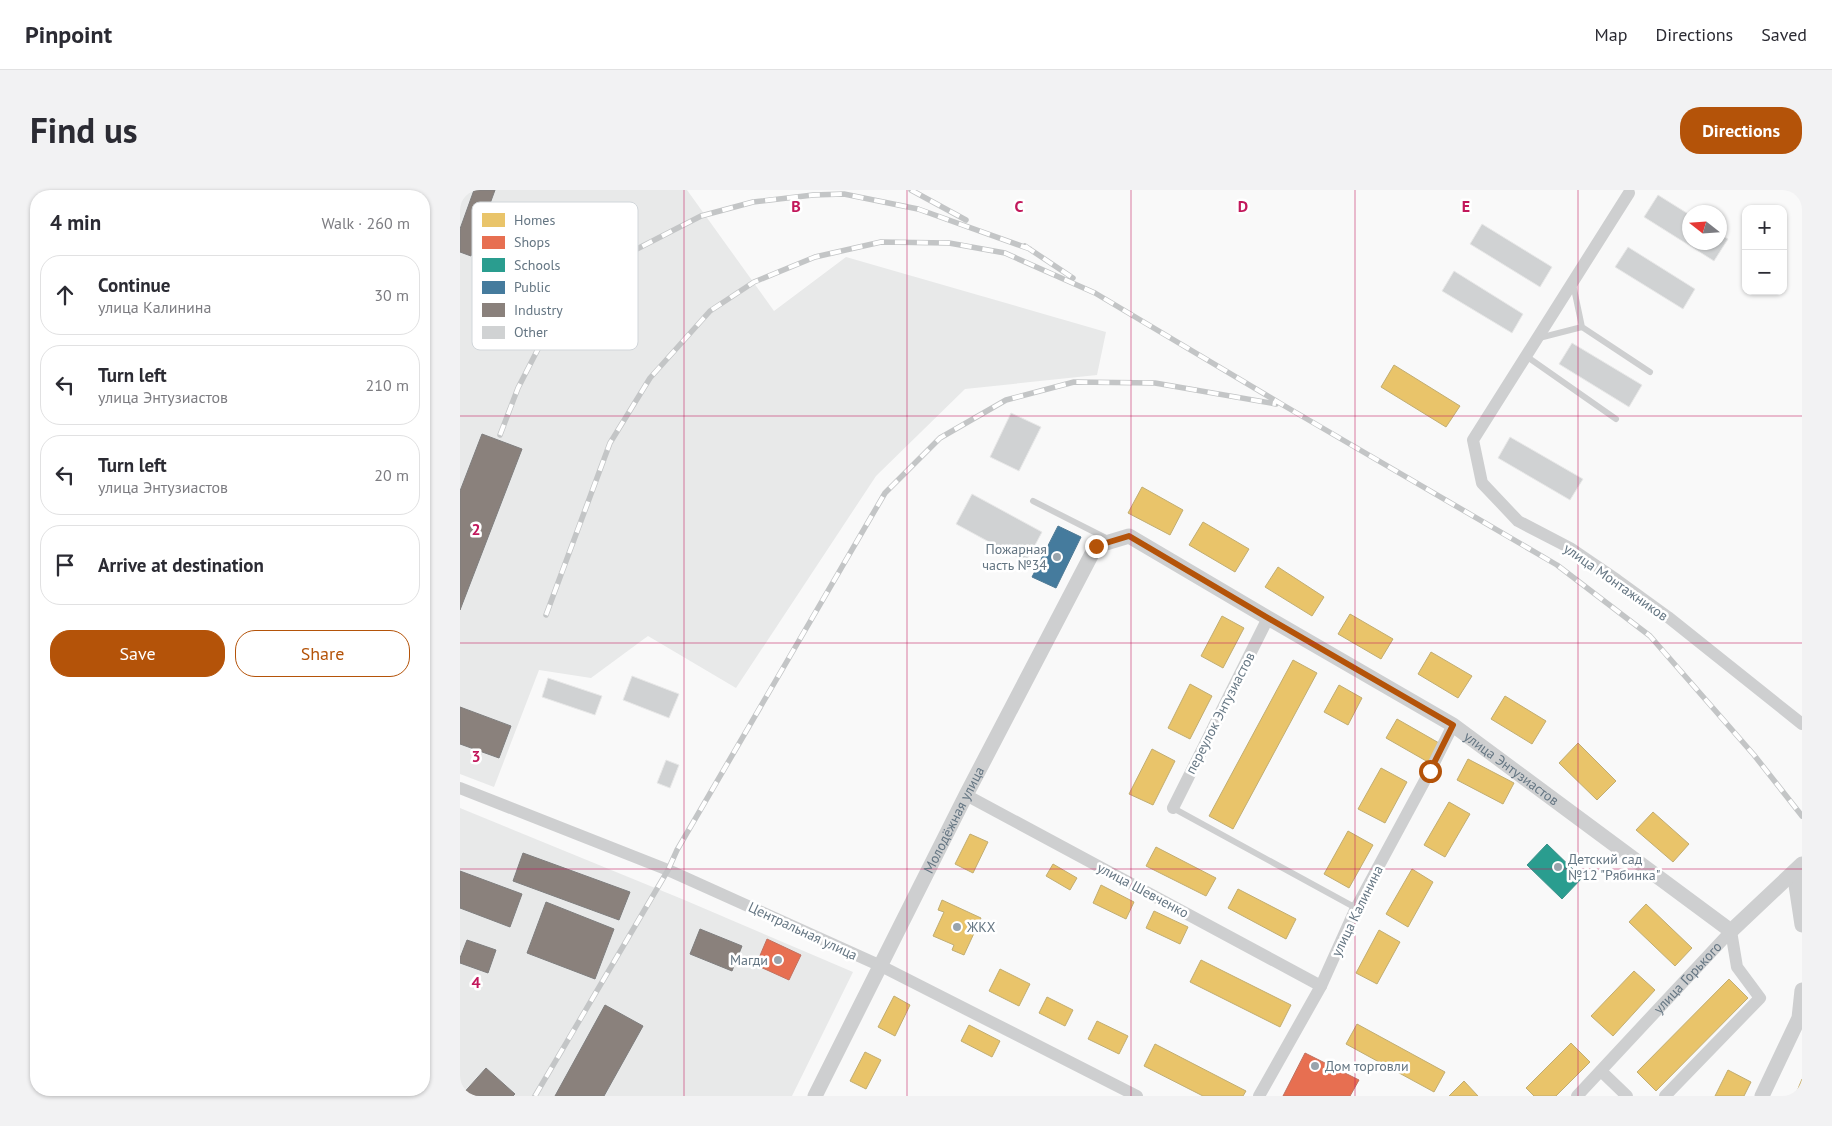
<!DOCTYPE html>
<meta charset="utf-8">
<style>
:root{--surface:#fff;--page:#f2f2f3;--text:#2b2b33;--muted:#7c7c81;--line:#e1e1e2;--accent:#b45309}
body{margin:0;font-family:"PT Sans",sans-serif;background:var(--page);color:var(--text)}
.controls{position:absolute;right:15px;top:15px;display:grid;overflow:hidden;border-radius:10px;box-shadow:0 1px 4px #0004}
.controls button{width:45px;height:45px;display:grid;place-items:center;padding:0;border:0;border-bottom:1px solid var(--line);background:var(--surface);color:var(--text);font:25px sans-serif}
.compass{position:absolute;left:1222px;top:15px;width:45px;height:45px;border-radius:50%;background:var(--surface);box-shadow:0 1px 4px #0004;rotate:287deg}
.stop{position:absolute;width:15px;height:15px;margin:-11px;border:4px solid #b45309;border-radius:50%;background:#fff}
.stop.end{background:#b45309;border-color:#fff;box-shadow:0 1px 5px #0008}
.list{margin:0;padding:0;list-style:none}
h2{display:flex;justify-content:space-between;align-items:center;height:65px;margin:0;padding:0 20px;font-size:21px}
h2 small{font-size:16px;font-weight:400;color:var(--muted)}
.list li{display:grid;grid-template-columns:32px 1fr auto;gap:15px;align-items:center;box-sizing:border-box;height:80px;margin:0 10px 10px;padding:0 10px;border:1px solid var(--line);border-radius:20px}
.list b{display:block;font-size:19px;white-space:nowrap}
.list p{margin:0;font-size:16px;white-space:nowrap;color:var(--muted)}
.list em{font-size:16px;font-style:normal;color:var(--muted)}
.actions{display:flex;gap:10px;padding:15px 20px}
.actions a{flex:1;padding:11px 0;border:1px solid var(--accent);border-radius:20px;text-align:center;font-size:18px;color:var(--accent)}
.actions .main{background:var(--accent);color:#fff}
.icon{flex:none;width:28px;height:28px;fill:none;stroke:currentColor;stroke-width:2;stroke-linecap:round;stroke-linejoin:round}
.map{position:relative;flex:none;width:1342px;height:906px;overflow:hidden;border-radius:20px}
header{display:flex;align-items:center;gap:30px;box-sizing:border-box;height:70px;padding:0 25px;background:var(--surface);border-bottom:1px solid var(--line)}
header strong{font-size:24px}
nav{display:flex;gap:28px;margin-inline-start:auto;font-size:18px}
.intro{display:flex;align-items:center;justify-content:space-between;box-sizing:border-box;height:120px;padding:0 30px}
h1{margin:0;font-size:35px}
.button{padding:12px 22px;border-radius:20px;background:var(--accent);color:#fff;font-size:18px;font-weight:700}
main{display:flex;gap:30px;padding:0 30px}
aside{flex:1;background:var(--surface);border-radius:20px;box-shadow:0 1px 4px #0004}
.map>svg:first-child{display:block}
</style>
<header>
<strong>Pinpoint</strong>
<nav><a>Map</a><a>Directions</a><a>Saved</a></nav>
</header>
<div class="intro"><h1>Find us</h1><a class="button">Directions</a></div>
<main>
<aside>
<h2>4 min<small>Walk · 260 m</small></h2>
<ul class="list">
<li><svg class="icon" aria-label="ahead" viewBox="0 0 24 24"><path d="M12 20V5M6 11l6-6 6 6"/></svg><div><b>Continue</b><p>улица Калинина</p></div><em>30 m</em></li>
<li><svg class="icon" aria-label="left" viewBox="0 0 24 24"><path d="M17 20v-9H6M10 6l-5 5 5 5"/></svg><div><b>Turn left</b><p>улица Энтузиастов</p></div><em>210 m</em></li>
<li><svg class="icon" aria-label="left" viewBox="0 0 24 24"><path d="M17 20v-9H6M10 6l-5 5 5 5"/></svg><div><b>Turn left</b><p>улица Энтузиастов</p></div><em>20 m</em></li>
<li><svg class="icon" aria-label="arrive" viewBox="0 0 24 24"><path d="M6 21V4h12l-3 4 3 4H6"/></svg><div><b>Arrive at destination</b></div></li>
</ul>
<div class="actions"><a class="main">Save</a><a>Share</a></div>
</aside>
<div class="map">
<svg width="1342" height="906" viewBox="0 0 1342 906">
<rect width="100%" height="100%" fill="#f9f9f9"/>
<path fill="#e8e9e9" d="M0,0H227L314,121L386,67L646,142L637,185L505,199L416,286L276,498L188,446L131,488L79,480L34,597L0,584Z
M0,618L222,709L393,782L332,906H0Z"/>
<path fill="#e9c46a" stroke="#c1ad72" d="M934,175L1000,216L986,237L921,197Z
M682,297L723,320L710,345L668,323Z
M743,332L789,359L775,382L729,355Z
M818,377L864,407L852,426L805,397Z
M890,424L933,449L921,469L878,444Z
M762,426L784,438L763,478L741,466Z
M971,462L1012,486L998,508L958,484Z
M833,470L857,483L773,639L749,626Z
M730,494L752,506L730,549L708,538Z
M879,495L902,508L888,535L864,522Z
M1045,506L1086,531L1072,554L1031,529Z
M937,529L979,553L968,572L926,548Z
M1118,553L1156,591L1137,610L1099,573Z
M692,559L715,571L693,615L669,604Z
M1008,569L1054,593L1043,614L997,590Z
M921,578L947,592L925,633L898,619Z
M989,612L1010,624L985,667L964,655Z
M1193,622L1229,654L1213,672L1176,640Z
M888,641L913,655L889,698L864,684Z
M510,644L528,652L513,683L495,674Z
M696,657L756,688L746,706L686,676Z
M593,674L617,688L610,700L586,686Z
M952,679L973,692L948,737L926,724Z
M641,695L674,712L666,729L633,713Z
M778,699L836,729L826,749L768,718Z
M482,710L521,728L504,765L492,760L494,755L473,746L484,722L478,720Z
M1186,714L1232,758L1215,776L1169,732Z
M694,721L728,737L720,754L686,738Z
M919,740L940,752L917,794L896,783Z
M741,770L831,815L820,837L730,792Z
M540,779L570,794L559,816L529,801Z
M1174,781L1195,800L1153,846L1131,826Z
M1269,789L1288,808L1196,901L1177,882Z
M434,806L450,815L435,846L418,837Z
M587,807L613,820L605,836L579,823Z
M637,831L668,846L659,864L628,849Z
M897,834L985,882L974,902L886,854Z
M509,835L540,851L532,867L501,851Z
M1111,853L1130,872L1096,906H1074L1066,898Z
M695,854L786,901L783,906H743L684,876Z
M405,862L421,870L406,899L390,891Z
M1268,880L1291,892L1284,906H1255Z
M1342,889V906H1335Z
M1004,891L1018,906H989Z"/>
<path fill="#e76f51" stroke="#c07160" d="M307,749L341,765L329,790L296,775Z
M845,863L899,890L890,906H823Z"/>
<path fill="#2a9d8f" stroke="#3c918b" d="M1087,654L1122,688L1102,709L1067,675Z"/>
<path fill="#457b9d" stroke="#4f7a95" d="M598,336L621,347L596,398L572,387Z"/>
<path fill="#8a817c" stroke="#7f7e7e" d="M14,0H35L11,66L0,62V39Z
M22,244L62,259L0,420V301Z
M0,517L51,536L39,568L0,554Z
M63,663L170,702L159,730L53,691Z
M0,681L62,704L50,737L0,718Z
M86,712L154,739L135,789L67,763Z
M240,739L282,756L272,781L230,764Z
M7,750L36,760L28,783L0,773V768Z
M145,815L183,836L144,906H95Z
M26,878L55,904L53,906H1Z"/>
<path fill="#d0d2d3" stroke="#e8e8e8" d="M1198,5L1230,25V52H1260V44L1268,49L1254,71L1184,27Z
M1022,34L1092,77L1080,97L1010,54Z
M1168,57L1235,99L1223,119L1155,77Z
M994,81L1063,124L1052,143L982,101Z
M1112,153L1182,195L1169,217L1099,174Z
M551,223L581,237L559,281L530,267Z
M1050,247L1123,289L1110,310L1038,268Z
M512,304L582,342L566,372L496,334Z
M172,486L219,504L209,528L163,510Z
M88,488L142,506L135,525L82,507Z
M206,570L219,575L210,598L197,593Z"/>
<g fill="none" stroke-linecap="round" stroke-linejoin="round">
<path stroke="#cecfd0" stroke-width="6" d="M1113,94L1122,137
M1079,148L1122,137L1190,182
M1066,166L1156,229
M573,311L648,349
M713,618L896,718"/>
<g stroke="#cecfd0" stroke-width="12">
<path d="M1169,3L1013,250L1022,293L1058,331L1110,358L1157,390L1208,427L1342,534"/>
<path d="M0,598L208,680L421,776L677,906"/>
<path d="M506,605L861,796"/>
<path d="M713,618L808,428"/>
<path d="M1141,881L1167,906"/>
<path d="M799,906L861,796L896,718L970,581L993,535"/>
<path id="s1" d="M1117,906L1271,741"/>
<path d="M1205,906L1300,808L1277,777L1271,741"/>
</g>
<g stroke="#cecfd0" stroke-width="15">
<path d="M1334,682L1342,735"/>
<path id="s2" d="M355,906L506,605L636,356L669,346L808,428L993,535L1271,741L1342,674"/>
<path d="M1302,906L1339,828L1342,800"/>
</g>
<g stroke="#c3c5c6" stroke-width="5.5">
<path id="rail" d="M451,0L506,30
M565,56L613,88
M40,245L58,198L78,159L103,124L131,96L173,61L241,26L293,12L353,5L384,4L458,19L570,59
M86,425L150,253L190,188L250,121L294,92L355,67L421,52L489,53L545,63L635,103L823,215L1097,375L1190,446L1294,565L1342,626
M75,906L208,680L217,660L425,303L480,248L546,210L614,192L695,193L816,214"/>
</g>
<use href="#rail" stroke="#fff" stroke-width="4" stroke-dasharray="11" stroke-linecap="butt"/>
</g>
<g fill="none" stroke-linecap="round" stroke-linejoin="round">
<path stroke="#b45309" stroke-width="6" d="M636,356L669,346L808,428L993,535L970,581"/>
</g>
<path fill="none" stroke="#c2185b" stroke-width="1" stroke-opacity="0.55" d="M224,0V906M447,0V906M671,0V906M895,0V906M1118,0V906M0,226H1342M0,453H1342M0,679H1342"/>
<g fill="#99a4ac" stroke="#fff" stroke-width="2">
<circle cx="597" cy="367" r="5"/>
<circle cx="1098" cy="677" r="5"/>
<circle cx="497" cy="737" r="5"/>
<circle cx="318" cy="770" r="5"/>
<circle cx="855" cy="876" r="5"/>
</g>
<g text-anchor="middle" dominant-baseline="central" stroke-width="5" stroke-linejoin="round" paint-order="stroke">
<g font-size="14" fill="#657683" stroke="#fff" text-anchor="start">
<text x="587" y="359" text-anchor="end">Пожарная<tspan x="587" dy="16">часть №34</tspan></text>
<text x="1108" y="669">Детский сад<tspan x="1108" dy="16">№12 "Рябинка"</tspan></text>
<text x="507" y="737">ЖКХ</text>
<text x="308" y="770" text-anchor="end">Магди</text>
<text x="865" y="876">Дом торговли</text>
</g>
<g font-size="14" fill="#657683" stroke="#fff">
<text transform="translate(1156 392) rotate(35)">улица Монтажников</text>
<text transform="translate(760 523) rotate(-63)">переулок Энтузиастов</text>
<text stroke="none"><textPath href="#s2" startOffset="1100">улица Энтузиастов</textPath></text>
<text stroke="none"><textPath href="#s2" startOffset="309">Молодёжная улица</textPath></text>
<text transform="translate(683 700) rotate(28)">улица Шевченко</text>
<text transform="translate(897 721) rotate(-64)">улица Калинина</text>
<text transform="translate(343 741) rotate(25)">Центральная улица</text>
<text stroke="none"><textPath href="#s1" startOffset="162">улица Горького</textPath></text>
</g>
</g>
<rect x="12" y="12" width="166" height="148" rx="8" fill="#fff" stroke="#d1d6da" stroke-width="1"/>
<rect x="22" y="23" width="23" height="14" fill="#e9c46a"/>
<rect x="22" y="46" width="23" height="13" fill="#e76f51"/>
<rect x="22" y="68" width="23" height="14" fill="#2a9d8f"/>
<rect x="22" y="91" width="23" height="13" fill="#457b9d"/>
<rect x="22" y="113" width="23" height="14" fill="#8a817c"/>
<rect x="22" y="136" width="23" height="13" fill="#d0d2d3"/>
<g font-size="14" fill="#657683">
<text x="54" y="35">Homes</text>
<text x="54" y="57">Shops</text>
<text x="54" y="80">Schools</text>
<text x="54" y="102">Public</text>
<text x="54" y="125">Industry</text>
<text x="54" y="147">Other</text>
</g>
<g font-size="16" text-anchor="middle" font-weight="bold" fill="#c2185b" stroke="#fff" stroke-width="5" stroke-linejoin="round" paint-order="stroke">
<text x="336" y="22">B</text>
<text x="559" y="22">C</text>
<text x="783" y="22">D</text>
<text x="1006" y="22">E</text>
<text x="16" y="345">2</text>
<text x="16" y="572">3</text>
<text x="16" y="798">4</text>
</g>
</svg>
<div class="controls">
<button>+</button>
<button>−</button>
</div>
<svg class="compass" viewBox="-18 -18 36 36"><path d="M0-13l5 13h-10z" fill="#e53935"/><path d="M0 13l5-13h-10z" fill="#7c7c81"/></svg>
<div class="stop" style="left:970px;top:581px"></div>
<div class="stop end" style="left:636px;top:356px"></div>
</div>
</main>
